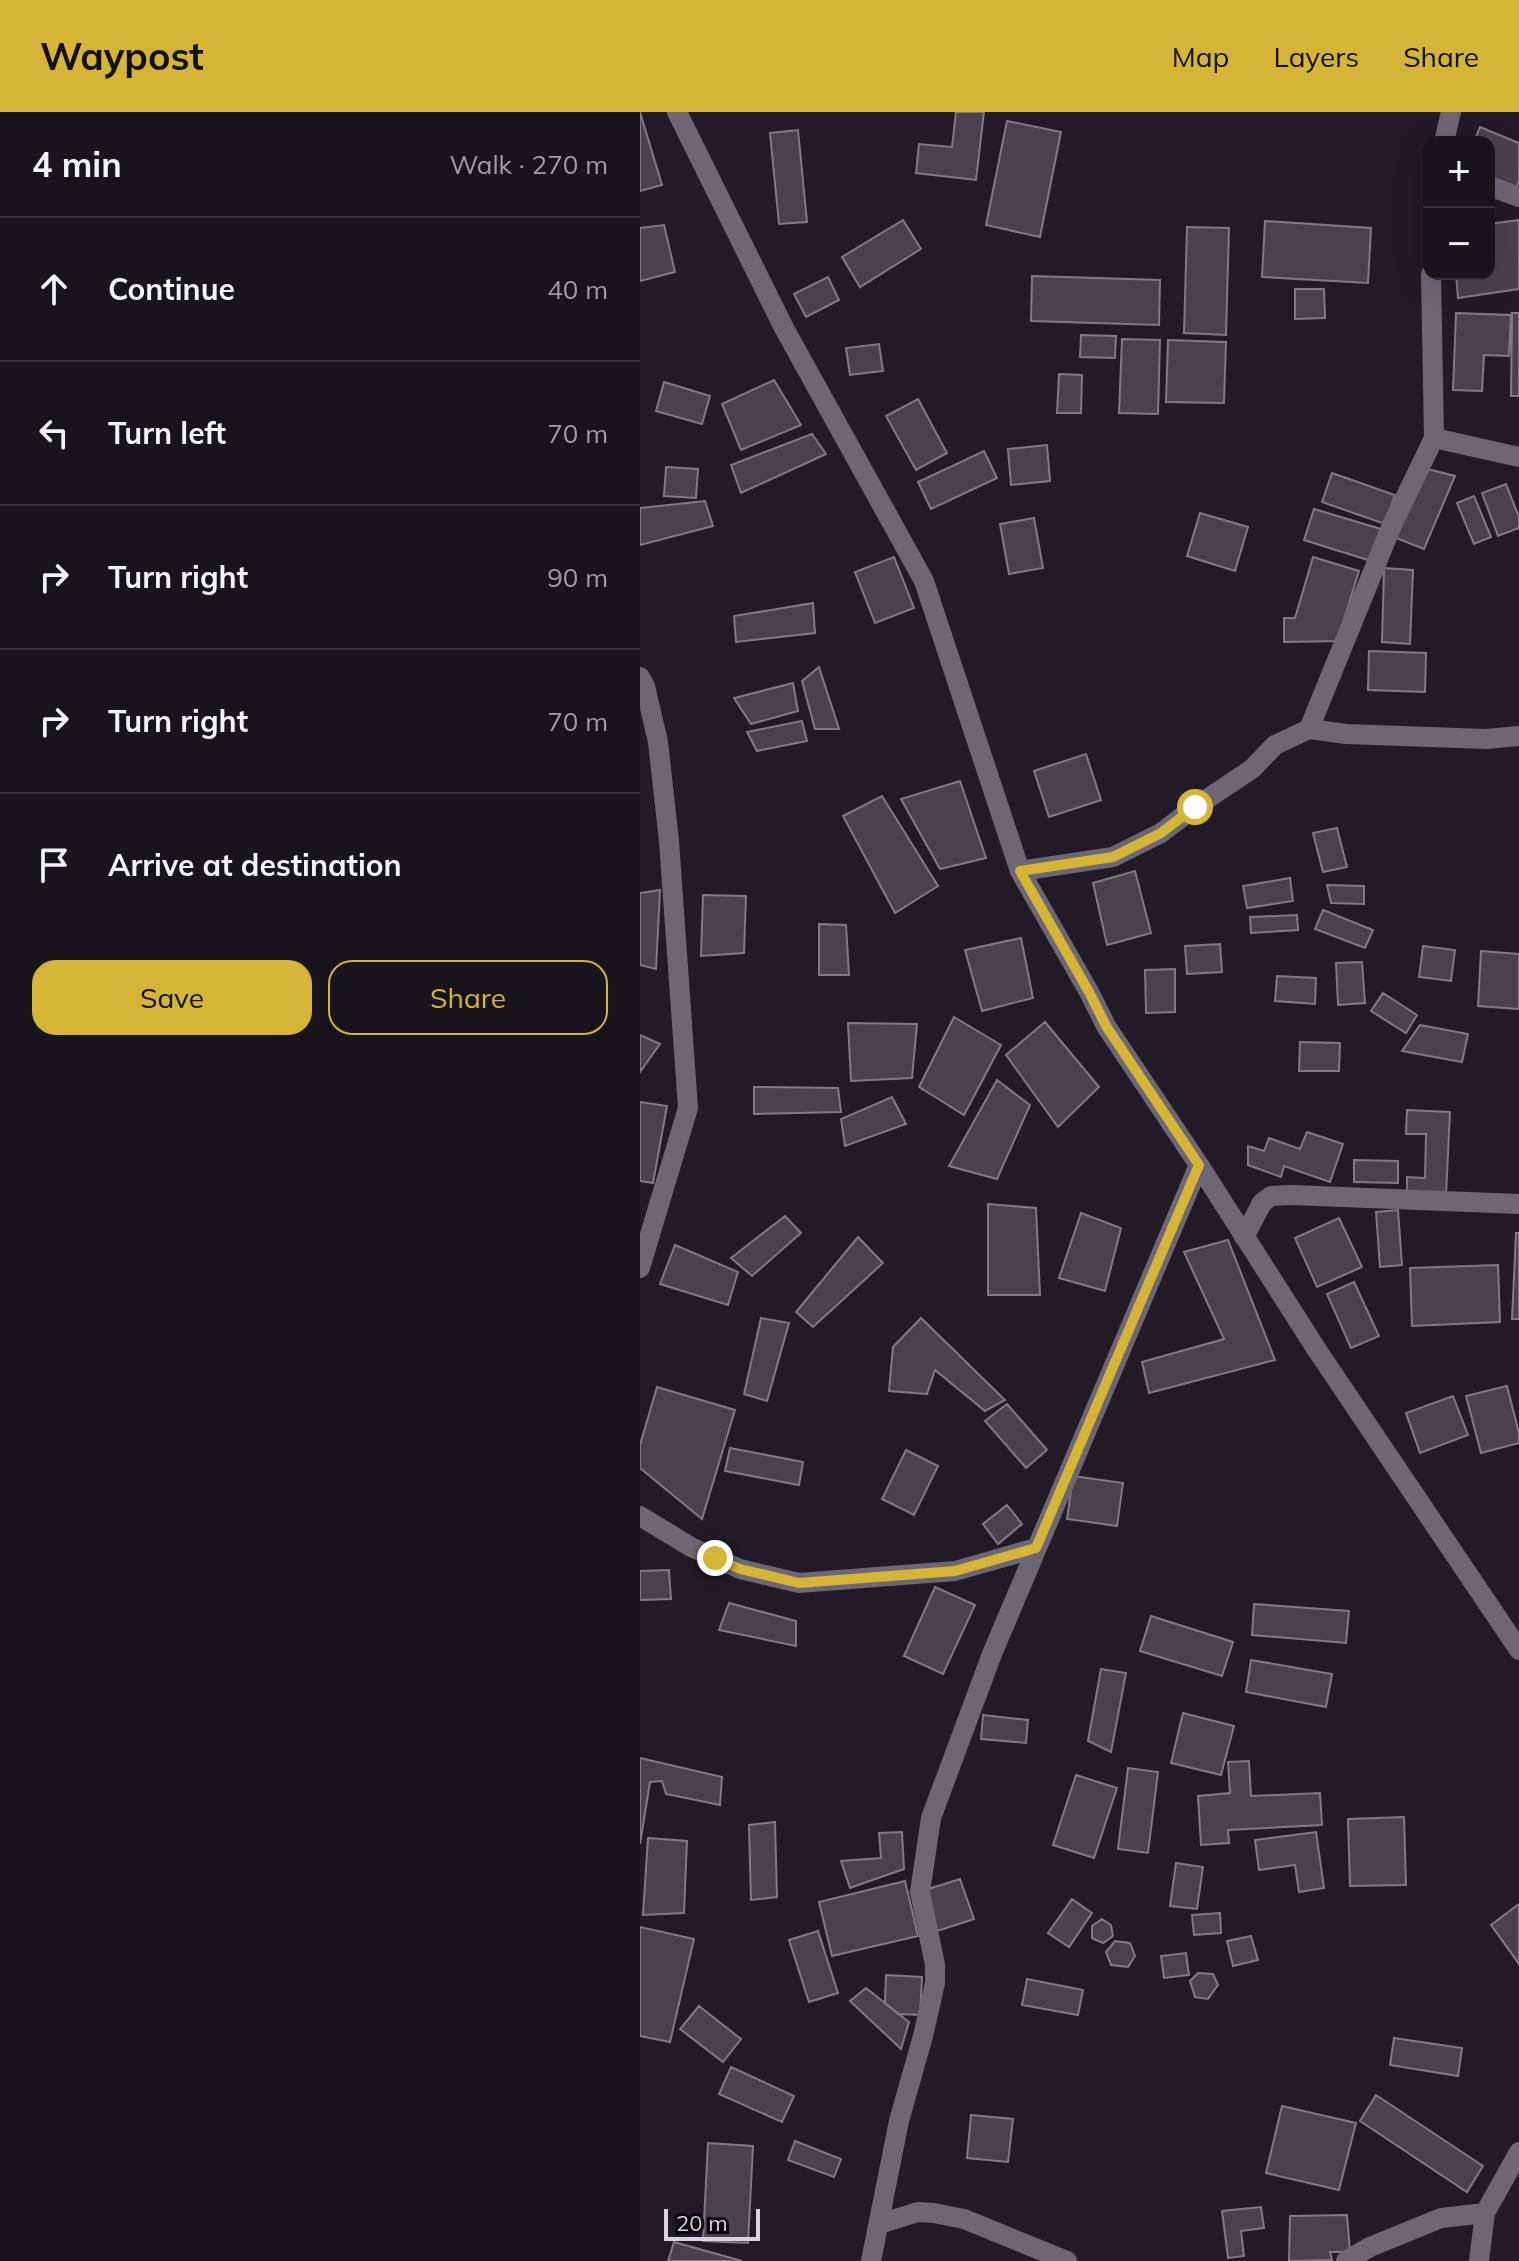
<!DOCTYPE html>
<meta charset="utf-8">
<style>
:root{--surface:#18141c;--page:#211d25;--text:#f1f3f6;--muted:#9f9ea3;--line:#36333b;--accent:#d5b535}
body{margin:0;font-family:Mulish,sans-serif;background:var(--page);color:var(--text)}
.controls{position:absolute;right:24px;top:24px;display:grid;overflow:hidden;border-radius:16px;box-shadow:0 8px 32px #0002}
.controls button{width:72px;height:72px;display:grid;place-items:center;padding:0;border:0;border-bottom:2px solid var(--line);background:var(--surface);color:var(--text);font:40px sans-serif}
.scale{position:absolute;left:24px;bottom:20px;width:96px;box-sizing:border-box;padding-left:8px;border:4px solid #d7d4dc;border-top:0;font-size:22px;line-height:28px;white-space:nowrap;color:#d7d4dc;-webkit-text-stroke:6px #08070b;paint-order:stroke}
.stop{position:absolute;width:24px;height:24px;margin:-18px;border:6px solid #d5b535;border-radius:50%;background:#fff}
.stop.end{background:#d5b535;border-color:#fff;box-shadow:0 2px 8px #0008}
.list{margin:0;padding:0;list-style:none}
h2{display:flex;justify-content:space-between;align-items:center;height:104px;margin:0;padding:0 32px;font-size:34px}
h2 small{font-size:26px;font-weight:400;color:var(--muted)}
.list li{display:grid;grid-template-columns:52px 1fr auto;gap:24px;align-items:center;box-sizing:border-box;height:144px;padding:0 32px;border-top:2px solid var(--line)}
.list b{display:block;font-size:30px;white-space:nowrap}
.list em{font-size:26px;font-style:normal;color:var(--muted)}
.actions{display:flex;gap:16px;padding:24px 32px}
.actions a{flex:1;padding:18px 0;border:2px solid var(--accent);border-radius:24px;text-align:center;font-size:28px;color:var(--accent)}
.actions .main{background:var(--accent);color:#111}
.icon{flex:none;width:44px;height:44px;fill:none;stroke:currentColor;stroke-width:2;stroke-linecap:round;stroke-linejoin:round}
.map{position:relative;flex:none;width:879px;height:2149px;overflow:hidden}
header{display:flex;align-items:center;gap:48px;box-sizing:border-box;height:112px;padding:0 40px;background:var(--accent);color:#111}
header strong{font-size:38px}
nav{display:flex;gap:44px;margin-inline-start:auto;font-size:28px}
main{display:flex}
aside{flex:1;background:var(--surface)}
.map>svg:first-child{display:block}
</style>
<header>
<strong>Waypost</strong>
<nav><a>Map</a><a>Layers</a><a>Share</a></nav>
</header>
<main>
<aside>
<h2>4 min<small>Walk · 270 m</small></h2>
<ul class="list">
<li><svg class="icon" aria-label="ahead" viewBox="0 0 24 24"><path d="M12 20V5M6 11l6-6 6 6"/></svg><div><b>Continue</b></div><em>40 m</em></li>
<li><svg class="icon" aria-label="left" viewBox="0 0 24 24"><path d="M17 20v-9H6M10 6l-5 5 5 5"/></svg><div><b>Turn left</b></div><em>70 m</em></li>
<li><svg class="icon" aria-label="right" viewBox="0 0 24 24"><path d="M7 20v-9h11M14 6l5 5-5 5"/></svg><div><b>Turn right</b></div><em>90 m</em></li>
<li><svg class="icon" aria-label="right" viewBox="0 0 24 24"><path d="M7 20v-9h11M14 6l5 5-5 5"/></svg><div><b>Turn right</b></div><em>70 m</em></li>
<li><svg class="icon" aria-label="arrive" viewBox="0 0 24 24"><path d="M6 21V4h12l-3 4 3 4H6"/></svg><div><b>Arrive at destination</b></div></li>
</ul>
<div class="actions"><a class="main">Save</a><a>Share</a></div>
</aside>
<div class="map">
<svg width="879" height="2149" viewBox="0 0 879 2149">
<rect width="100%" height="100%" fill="#201b26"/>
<path fill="#48424f" stroke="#807a88" stroke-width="2" d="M0,0L22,73L0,79Z
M316,0H344L336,68L276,61L279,32L312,35Z
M367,9L421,20L400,125L346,113Z
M840,15L879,31V68L876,77L849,66V30H834Z
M158,18L167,110L139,112L130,21Z
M263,108L281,137L220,175L202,145Z
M879,108V177L818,186L816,162H849V112Z
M625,109L731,116L728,171L622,165Z
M24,113L35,160L0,169V116Z
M547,115L589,116L586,223L544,221Z
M392,164L520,168L519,213L391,209Z
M188,165L199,188L166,205L154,182Z
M655,177H684L685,206L655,207Z
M816,201L871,203L869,244L844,243L842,279L813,278Z
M872,201H879V284H871Z
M441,223L476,224L475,246L440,245Z
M482,227L520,228L518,302L479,301Z
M528,228L586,230L584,291L526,290Z
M239,232L243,259L210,263L206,236Z
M419,262L442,263L441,301H417Z
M134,268L161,313L101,338L82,292Z
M24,270L70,284L62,312L16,299Z
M278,287L307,341L276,358L246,304Z
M172,322L186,342L101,381L91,353Z
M407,333L410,369L371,373L368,337Z
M344,339L357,366L291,397L278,370Z
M26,355L58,357L56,386L24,384Z
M780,355L815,364L784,437L756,426Z
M692,361L755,383L745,412L682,390Z
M866,372L879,405V416L858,424L842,381Z
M834,384L851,425L834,432L817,391Z
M65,389L73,414L0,433V396Z
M674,397L741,417L731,449L664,428Z
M560,401L608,415L595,459L547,444Z
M394,406L403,456L369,462L360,412Z
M254,445L274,496L235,511L215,460Z
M673,445L719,459L703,511V529L644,530V506H655Z
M744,456L773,458L770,532L742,530Z
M173,491L175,521L96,530L94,504Z
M729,539L786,541L785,580L728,578Z
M179,555L199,617H175L162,569Z
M153,571L158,599L111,612L94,586Z
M162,609L167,629L117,639L107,620Z
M446,642L461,688L409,705L394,659Z
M320,669L346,746L300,757L261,687Z
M242,684L298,774L255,801L203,704Z
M697,716L707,755L683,760L673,721Z
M495,759L511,821L467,833L453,771Z
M650,766L653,789L607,796L603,774Z
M687,773L724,774V792L691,791Z
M20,778L16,857L0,853V781Z
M63,783L106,784L104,841L61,844Z
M683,798L733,818L725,836L675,817Z
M657,803L658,818L611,821L610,805Z
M179,812L206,813L209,863H179Z
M381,826L393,886L342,899L325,838Z
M580,832L582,860L547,862L545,834Z
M783,834L815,838L811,869L779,865Z
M841,839L879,842V897L838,894Z
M722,850L725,891L698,893L696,851Z
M535,857V900L506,901L505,858Z
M637,864L676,866L675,892L635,889Z
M743,881L777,903L766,921L731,899Z
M314,905L361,933L324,1003L279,975Z
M405,910L459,975L418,1015L366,943Z
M208,911L277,912L272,966L211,969Z
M780,913L828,922L822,950L762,939Z
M0,923L20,932L0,960Z
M660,930L700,931L699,959H659Z
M357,968L390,993L357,1067L309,1054Z
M114,975L198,976L201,1000L114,1002Z
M252,985L266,1012L205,1034L201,1007Z
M0,990L27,994L13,1071L0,1069Z
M767,998L810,1000L806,1083L767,1082V1065L785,1066L786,1022H766Z
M667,1020L703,1032L690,1070L644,1054L641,1065L608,1053V1034L624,1039L629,1026L660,1037Z
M714,1048L758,1049V1071L714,1070Z
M348,1092L396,1096L400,1183H348Z
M758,1098L762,1153L740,1155L736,1100Z
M441,1101L481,1116L465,1179L419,1166Z
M145,1104L161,1121L112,1164L91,1146Z
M699,1106L722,1155L677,1175L655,1126Z
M876,1121H879V1207H872Z
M218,1125L243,1151L173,1215L156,1200Z
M588,1128L635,1248L509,1281L502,1250L584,1227L544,1140Z
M35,1133L98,1160L88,1193L20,1172Z
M858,1153L860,1210L772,1214L770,1156Z
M714,1170L739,1224L711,1236L687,1182Z
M121,1206L149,1211L127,1289L104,1282Z
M281,1206L365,1288L345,1299L295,1258L287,1282L249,1279L253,1235Z
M867,1274L879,1321V1331L841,1341L826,1284Z
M17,1275L95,1298L62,1407L0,1356V1333Z
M813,1284L828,1323L780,1341L766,1301Z
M367,1292L407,1338L386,1356L345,1309Z
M90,1336L163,1350L159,1373L85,1359Z
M266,1338L298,1354L274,1403L242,1387Z
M433,1364L483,1371L477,1414L427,1407Z
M367,1393L382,1412L358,1432L343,1412Z
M29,1458L31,1487L0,1488V1459Z
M295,1475L335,1493L303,1562L264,1544Z
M89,1491L156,1509V1534L79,1518Z
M614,1492L709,1499L706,1531L612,1523Z
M511,1504L593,1530L582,1564L500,1539Z
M611,1548L692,1562L686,1595L606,1580Z
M461,1557L486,1561L471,1640L448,1629Z
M543,1601L594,1614L581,1663L531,1651Z
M343,1603L388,1608L386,1631L341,1627Z
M0,1646L82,1665L80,1693L26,1682L22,1669L10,1670L0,1732Z
M609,1649L611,1684L680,1681L682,1713L588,1718L589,1731L561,1733L558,1684L590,1681L588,1650Z
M488,1656L518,1660L508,1741L478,1737Z
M436,1663L477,1676L454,1746L413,1733Z
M764,1705L766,1773L710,1774L708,1707Z
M135,1710L137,1785L111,1788L109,1713Z
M262,1720L264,1757L210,1776L201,1749L241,1746L239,1721Z
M676,1720L684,1776L659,1780L655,1753L619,1758L615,1728Z
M8,1726L47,1729L44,1801L3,1803Z
M536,1751L563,1755L557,1797L530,1794Z
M320,1767L334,1807L297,1819L282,1779Z
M265,1769L278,1824L192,1844L179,1790Z
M432,1787L452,1801L429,1835L408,1821Z
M879,1792V1852L851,1813Z
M580,1801L581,1821L554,1823L552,1803Z
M462,1807L471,1813L473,1824L463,1831L452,1826V1814Z
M0,1815L54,1827L30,1930L0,1924Z
M178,1819L198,1881L169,1890L149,1828Z
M611,1824L618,1848L593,1854L587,1829Z
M475,1829L490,1831L495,1844L488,1855L471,1853L466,1840Z
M546,1841L549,1863L524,1866L521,1844Z
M558,1861L573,1862L578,1873L568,1887L555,1885L550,1869Z
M246,1863L282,1865L280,1903L258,1902L245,1891Z
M387,1867L443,1878L438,1903L382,1893Z
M226,1876L269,1910L261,1937L210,1889Z
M59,1894L101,1927L83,1950L40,1917Z
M754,1926L822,1936L818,1964L750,1953Z
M91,1955L154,1984L142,2010L79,1982Z
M736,1983L843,2054L827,2080L720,2009Z
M642,1994L716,2011L699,2078L626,2061Z
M331,2003L373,2007L368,2050L327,2046Z
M155,2029L201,2047L194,2065L148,2048Z
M68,2031L113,2034L108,2131L63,2129Z
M621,2095L624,2116L601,2119L604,2144L588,2146L582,2099Z
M707,2103L710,2140H690L692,2148L649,2149L650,2104Z
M34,2130L102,2149H28Z"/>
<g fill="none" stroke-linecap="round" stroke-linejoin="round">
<path stroke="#6d6775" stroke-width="20" d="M804,30L811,0
M849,74L879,85
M794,326L879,345
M0,565L5,574L18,630L29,729L48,996L0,1156
M669,617L752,413L794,326L791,162
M380,759L473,745L521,721L555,695L612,657L635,633L669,617L706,622L846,627L879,624
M604,1125L622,1091L631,1084L652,1083L879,1092
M0,1404L51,1435L100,1457L159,1471L315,1459L396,1436
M239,2112L278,2100L294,2101L324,2107L427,2149
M231,2149L259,2009L283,1924L295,1871V1853L280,1780L291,1706L352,1542L559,1053
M706,2149L730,2135L801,2106L845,2101
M839,2149L845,2101L879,2040"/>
<path stroke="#6d6775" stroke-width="20" d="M37,0L144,216L284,469L380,759L449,880L466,914L559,1053L677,1238L879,1538"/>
</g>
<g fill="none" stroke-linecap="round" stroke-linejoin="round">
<path stroke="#d5b535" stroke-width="10" d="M75,1446L100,1457L159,1471L315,1459L396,1436L559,1053L466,914L449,880L380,759L473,745L521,721L555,695"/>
</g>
</svg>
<div class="controls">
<button>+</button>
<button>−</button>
</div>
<div class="scale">20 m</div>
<div class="stop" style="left:555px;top:695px"></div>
<div class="stop end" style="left:75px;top:1446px"></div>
</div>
</main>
